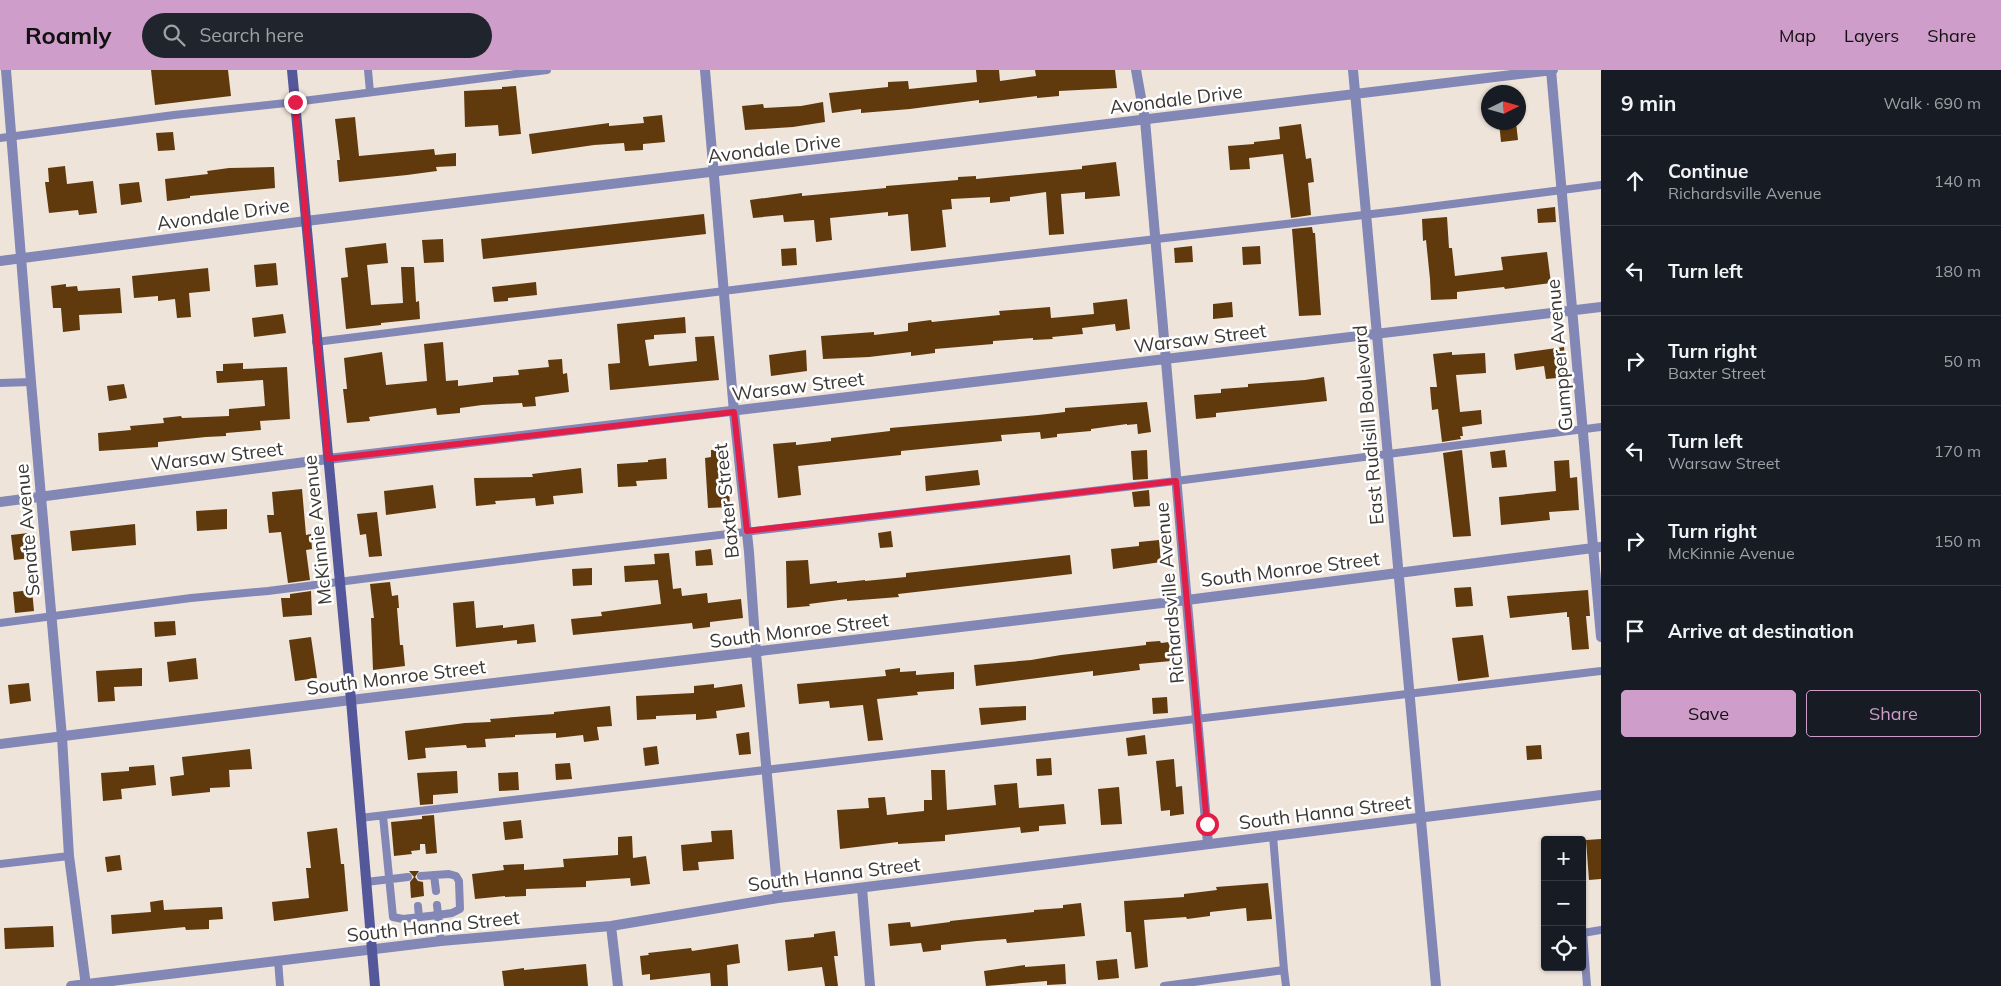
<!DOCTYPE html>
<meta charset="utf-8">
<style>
:root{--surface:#171b24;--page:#20242c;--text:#f1f3f6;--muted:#9ea1a6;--line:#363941;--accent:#ce9dc9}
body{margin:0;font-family:Mulish,sans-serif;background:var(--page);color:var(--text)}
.controls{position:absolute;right:15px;bottom:15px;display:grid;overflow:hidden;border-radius:5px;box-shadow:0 1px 4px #0004}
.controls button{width:45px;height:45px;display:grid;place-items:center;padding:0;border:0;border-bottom:1px solid var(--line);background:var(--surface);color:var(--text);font:25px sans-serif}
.compass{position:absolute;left:1481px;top:15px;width:45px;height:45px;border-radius:50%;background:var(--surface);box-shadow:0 1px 4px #0004;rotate:85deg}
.stop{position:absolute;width:15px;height:15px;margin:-11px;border:4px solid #e11d48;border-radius:50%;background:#fff}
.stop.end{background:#e11d48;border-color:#fff;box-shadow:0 1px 5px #0008}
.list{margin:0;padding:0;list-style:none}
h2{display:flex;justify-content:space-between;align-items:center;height:65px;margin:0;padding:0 20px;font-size:21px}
h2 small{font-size:16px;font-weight:400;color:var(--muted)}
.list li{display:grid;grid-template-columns:32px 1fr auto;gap:15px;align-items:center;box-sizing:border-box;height:90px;padding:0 20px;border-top:1px solid var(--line)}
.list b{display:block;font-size:19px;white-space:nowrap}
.list p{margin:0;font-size:16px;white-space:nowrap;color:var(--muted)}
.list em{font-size:16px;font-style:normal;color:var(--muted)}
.actions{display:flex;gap:10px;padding:15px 20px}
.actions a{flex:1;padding:11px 0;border:1px solid var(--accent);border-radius:5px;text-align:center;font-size:18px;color:var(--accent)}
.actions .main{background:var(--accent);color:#111}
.icon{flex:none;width:28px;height:28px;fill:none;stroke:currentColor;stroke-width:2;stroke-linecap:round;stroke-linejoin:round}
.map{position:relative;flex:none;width:1601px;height:916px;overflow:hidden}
header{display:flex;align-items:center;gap:30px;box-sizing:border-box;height:70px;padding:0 25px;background:var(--accent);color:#111}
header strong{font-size:24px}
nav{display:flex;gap:28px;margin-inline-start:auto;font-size:18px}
.search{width:350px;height:45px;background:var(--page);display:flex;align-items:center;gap:12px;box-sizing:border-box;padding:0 18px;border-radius:28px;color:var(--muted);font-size:19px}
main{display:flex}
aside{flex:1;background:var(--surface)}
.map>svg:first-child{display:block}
</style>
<header>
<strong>Roamly</strong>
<div class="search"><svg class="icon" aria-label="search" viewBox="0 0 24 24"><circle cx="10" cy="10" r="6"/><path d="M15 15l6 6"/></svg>Search here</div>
<nav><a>Map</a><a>Layers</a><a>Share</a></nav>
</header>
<main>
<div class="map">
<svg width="1601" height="916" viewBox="0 0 1601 916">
<rect width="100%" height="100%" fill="#efe4da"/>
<path fill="#603a0d" d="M151,0H228L231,26L155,35Z
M976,0H999L1000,11L1036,6L1035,0H1115L1117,18L1059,21V26L1037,28V26L979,33V30L910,39L861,43V39L832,43L829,23L888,17V12L908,11L909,19L977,12Z
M516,16L521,64L499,66L498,55L465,57L464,21L502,19V17Z
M823,32L825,52L793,57L745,60L742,36L763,34L764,38L801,36Z
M662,45L665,72L643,74V80L625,81L624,73L594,75L532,84L529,64L609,53V56L644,53L643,47Z
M355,47L359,86L434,79L435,85L456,83V96L436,97L437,101L407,105L339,112L337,90H340L335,49Z
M1499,52H1516L1518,70L1501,72Z
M1301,54L1306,89L1311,88L1314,112L1308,113L1311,145L1291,148L1283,84L1249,88L1250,99L1230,100L1228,76L1254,74V72L1280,69L1279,57Z
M173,62L175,80L158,81L156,63Z
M1116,92L1120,126L1085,129V122L1061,124L1064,164L1049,165L1046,122L1010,127V131L990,133V127L951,129L952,139L942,140L946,177L923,180L911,181L908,144L888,146V142L830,148L832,170L816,172L814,150L784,152L783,145L753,148L750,130L802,123V126L886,118V116L958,110V107L976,106V109L1082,99V96Z
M65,96L67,114L93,111L97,143L79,145L78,140L49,143L45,112H49L48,98Z
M274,97L275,118L190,126V128L167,131L165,109L208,104L207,101L229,98Z
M139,112L142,132L121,135L119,114Z
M1555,137L1556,152L1538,153L1537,139Z
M704,144L706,164L483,189L481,169Z
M1447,147L1449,178H1452L1455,206L1503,200L1501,187L1547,182L1551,213L1505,219L1504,217L1457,222V229L1431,230L1430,209L1426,170L1423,171L1422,149Z
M1312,157L1313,163H1315L1321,245L1299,246L1292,159Z
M443,169L444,192L424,193L422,170Z
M386,173L388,193L367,195L371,235L403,233L401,197H414L416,232L419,231L420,249L381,253V255L346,259L341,208L348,207L345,178Z
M1192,176L1193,192L1175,193L1174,178Z
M1260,176L1261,194L1243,195L1242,177Z
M796,178L797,195L782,196L781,179Z
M276,193L278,215L256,217L254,195Z
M208,198L210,221L189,223L191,247L177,248L175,229L158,231V226L134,228L132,206Z
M536,212L537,225L508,228V231L494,232L492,217Z
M66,214V217L77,216L78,221L120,218L122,243L79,245L80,260L63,262L61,238H53L51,216Z
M1127,229L1130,259L1116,261L1115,254L1082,258L1083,264L1052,267L1053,269L1033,270V268L993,271V274L935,279V283L911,286V282L869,287L823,289L821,266L874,262V265L908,261V253L931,250L932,252L1000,245L999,241L1050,237L1051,248L1094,244L1093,233Z
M1232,232L1233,247L1213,249V234Z
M283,244L286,263L254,267L252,248Z
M685,247L686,263L654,265V269L645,270L649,296L697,291L695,267L714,266L719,310L610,320L608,294L620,293L617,254Z
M443,272L446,311L458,310V316L493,312V307L519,305L518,300L549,297L548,290L562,289L563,304L567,303L569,322L535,327L536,336L523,337L522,333L482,335L460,338V343L437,345L436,338L369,347L370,351L347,353L343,319H347L344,288L382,282L386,315L427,311L424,274Z
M1564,277L1567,307L1546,309L1544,296L1516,300L1514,284Z
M806,280L807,301L771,306L769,285Z
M1452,282V285L1485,283L1486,303L1456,305L1460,342L1481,340L1482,354L1462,357L1463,366H1460L1461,369L1442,372L1438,339L1432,340L1430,317H1437L1433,284Z
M243,293V299L287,297L290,349L260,351L261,360L226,363V366L206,367L158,372V377L99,381L98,363L131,360L130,356L164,353L163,348L181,346L182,348L229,346V339L265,336L263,310L217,313L216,301H223V294Z
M1324,307L1327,331L1216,343V347L1196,349L1194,325L1221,323V319L1248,317V314L1305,310Z
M124,314L127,328L109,331L107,316Z
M1147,332L1151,362L1138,364L1137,354L1127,355V354L1091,359V361L1057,364V367L1041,369L1040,362L1001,365L1002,371L941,377L901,381V385L798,396L801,425L778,428L773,374L796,372V375L831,371V368L890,361V358L1038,345L1065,342V338Z
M727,379L730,437L708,438L705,388L711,387V380Z
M1147,380L1148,409L1133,410L1131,381Z
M1462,380L1471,466L1453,467L1443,383Z
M1505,380L1507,397L1492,398L1490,382Z
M666,388L667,409L636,411L637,416L618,417L617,394L648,392V390Z
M1569,390L1570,408L1577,407L1579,440L1549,442L1550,450L1501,455L1499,427L1556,421L1554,391Z
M581,398L583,423L553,426L554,434L536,436L535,428L495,431L496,434L476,436L474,408L533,407L532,404Z
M978,400L980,415L926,421L925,406Z
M433,415L436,438L386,445L384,421Z
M302,419L306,465L311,464L312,479L306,480L310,510L288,513L281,462L269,463L267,445H274L272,422Z
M1149,420L1150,436L1134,437L1132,422Z
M227,439V459L197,461L196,441Z
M377,442L382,486L369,487L366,464L360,465L357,444Z
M135,454L136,475L72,481L70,461Z
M891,461L893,477L880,478L878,463Z
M28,463L31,488L14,490L11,465Z
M1159,470L1161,492L1113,499L1111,479L1139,476V472Z
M711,479L713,495L696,496L695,481Z
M669,483L673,519L681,518L682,526L707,523L708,533L741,529L743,548L710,552V557L693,559L692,553L573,565L571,549L602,546L601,542L661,534L658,510L625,512L624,496L655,494L654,484Z
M1070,485L1072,504L898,524L899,527L847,531V529L809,534L810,536L787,538L786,491L808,490L810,514L837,511V513L865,510V511L906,507V503Z
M592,498V515L573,516L572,499Z
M390,512L392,526L398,525L399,538H397L400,575H403L405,596L373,600L371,548H374L370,514Z
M1471,517L1473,536L1456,537L1454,518Z
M32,520L34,541L15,543L13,522Z
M1588,520L1590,546H1586L1589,579L1572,580L1569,547H1567V542L1510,548L1507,526Z
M311,521L312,545L283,547L281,528H290V524Z
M474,531L476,558L503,555V558L534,554L536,572L517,574V570L456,577L453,533Z
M175,551L176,565L155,567L154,552Z
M1483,565L1489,607L1458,611L1452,568Z
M311,567L317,608L295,611L289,570Z
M1160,571L1161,573L1169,572L1171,591L1139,594L1140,600L1093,606V601L976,616L974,595L1031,590L1061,585L1146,575V572Z
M196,588L198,609L169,612L167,592Z
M142,598V616L114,617L115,631L98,632L96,601Z
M900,598V602L916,601V605L954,602V619L917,622L918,625L877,629L883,670L868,671L863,635L830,638L829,631L799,634L797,614L886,606L885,600Z
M29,613L31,631L10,634L8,615Z
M714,614V618L742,614L745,637L716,641L717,648L696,650V644L656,646V649L637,650L636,626L694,623V616Z
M1167,627L1168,643L1153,644L1152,628Z
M610,636L612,656L597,657L599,670L584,672L583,665L556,668V663L515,665V667L485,669L486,677L467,678L466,675L425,678L426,688L408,690L405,661L465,653L491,652L490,649L554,644V642Z
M1026,636V650L981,655L979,638Z
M749,662L751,684L739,685L736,664Z
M1145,665L1147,684L1128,686L1126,668Z
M1541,675L1542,689L1527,690L1526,676Z
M657,676L659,694L645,696L643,678Z
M250,679L252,699L229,700L230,717L210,718V722L172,726L170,707L184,705L182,687Z
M1051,688L1052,705L1037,706L1036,689Z
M1174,689L1176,717L1182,716L1184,744L1170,746V740L1161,741L1156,691Z
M570,693L572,709L556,710L555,694Z
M154,695L156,715L121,719L122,729L103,731L101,703L129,701V697Z
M931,700H945L947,740L996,735L994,715L1017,713L1019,738L1064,734L1066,754L1039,756V761L1021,763L1020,757L945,765V771L898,774V772L840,779L837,740L869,738L868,728L885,727L887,745L924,741V730H932Z
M457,701L458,723L433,725V734L420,735L417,703Z
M518,702L519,720L499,721L498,703Z
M1119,717L1122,754L1101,755L1098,719Z
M434,745L437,783L426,784L425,774H420V780L411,781L412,784L394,786L391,752L422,749V746Z
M521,750L523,768L505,770L503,752Z
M337,758L341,794H344L348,841L274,851L272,832L309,828L306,798H311L307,762Z
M732,760L734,789L698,792L699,800L683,801L681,775L712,772L711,761Z
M632,766L633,788L646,786L650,814L631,816L630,808L586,811V817L526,819V826L505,827V826L475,829L472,804L504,800L503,795L524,794V800L564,797L563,789L618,785V767Z
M1601,769V809L1589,810L1586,770Z
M120,785L122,800L107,802L105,787Z
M409,801H419L415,807L418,811L423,812L424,826L411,828L410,812L414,807Z
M1268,813L1272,849L1247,851L1246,838L1210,842V846L1187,849L1186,847L1144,850L1148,897L1135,899L1131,862H1126L1124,831L1184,827V824L1217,820L1216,817Z
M163,830L164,840L222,837L223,849L209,850V859L186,860L185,857L112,864L111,845L151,842L150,832Z
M1081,833L1085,866L1007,873L1006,869L977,871L941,875V880L923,882L921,873L890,876L888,854L910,852L911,857L950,852V851L1034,842V840L1063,838V835Z
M53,856L54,877L5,879L4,858Z
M835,861L838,886H834L838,916H825L822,897L788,901L785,870L814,867V864Z
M738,874L740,893L727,895L728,916H711L710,903L650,910V904L642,905L640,886L649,885L648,883L691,878L692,881Z
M1117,889L1119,908L1098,910L1096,891Z
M586,894L588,916H504L502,901L524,898V900Z
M1065,894L1066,914L1047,915V911L986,916L984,901L1025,895V897Z"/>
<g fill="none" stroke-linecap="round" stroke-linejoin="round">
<path stroke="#8287b6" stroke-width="8" d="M368,0L370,22
M0,68L174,45L295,32L547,0
M316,272L924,196L1398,141L1601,115
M0,313L31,312
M0,553L191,528L268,521L542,486L1176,411L1601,357
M383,746L393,847L403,849L438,845L437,835
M360,748L1601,601
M0,794L69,786
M434,805L436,821
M421,806L449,804L456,806L459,811L460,839L452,843L438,845L441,871
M366,812L408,807
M418,836L419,847
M278,890L280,916
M1284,900L1286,916
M1164,916L1284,900L1273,766
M1587,916L1583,863L1601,860"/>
<path stroke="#8287b6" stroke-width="10" d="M6,0L31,312L62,667L69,786L86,916
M705,0L734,342L749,482L756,583L778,828
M1136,0L1145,50L1208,774
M1353,0L1436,916
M1551,0L1601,567
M0,191L306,151L1553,0
M0,432L328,389L1601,237
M0,674L351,630L1187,530L1601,477
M862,818L870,916
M611,856L618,916
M71,916L441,871L611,856L778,828L1601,725"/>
<path stroke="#55579b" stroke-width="10" d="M292,0L351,630L375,916"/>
</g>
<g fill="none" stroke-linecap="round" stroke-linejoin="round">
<path stroke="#e11d48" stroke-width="6" d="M295,32L328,389L734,342L747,461L1176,411L1207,754"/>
</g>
<g text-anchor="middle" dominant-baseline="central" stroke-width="5" stroke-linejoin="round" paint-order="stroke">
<g font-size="19" fill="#3b3733" stroke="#fff">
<text transform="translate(1176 29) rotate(-7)">Avondale Drive</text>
<text transform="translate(774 78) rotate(-7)">Avondale Drive</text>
<text transform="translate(223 144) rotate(-8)">Avondale Drive</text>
<text transform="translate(1200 268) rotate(-7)">Warsaw Street</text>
<text transform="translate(1559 285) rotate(-95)">Gumpper Avenue</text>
<text transform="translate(798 316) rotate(-7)">Warsaw Street</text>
<text transform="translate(1368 355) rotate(-95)">East Rudisill Boulevard</text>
<text transform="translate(217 386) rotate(-7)">Warsaw Street</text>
<text transform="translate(726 431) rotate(-96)">Baxter Street</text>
<text transform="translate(27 460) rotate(-95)">Senate Avenue</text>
<text transform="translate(317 460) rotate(-96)">McKinnie Avenue</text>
<text transform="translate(1290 499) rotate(-7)">South Monroe Street</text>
<text transform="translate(1169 523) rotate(-95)">Richardsville Avenue</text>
<text transform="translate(799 560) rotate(-7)">South Monroe Street</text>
<text transform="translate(396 607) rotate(-7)">South Monroe Street</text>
<text transform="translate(1325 742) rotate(-7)">South Hanna Street</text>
<text transform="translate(834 804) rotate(-7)">South Hanna Street</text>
<text transform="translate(433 856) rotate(-6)">South Hanna Street</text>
</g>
</g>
</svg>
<div class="controls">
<button>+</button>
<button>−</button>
<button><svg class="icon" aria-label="locate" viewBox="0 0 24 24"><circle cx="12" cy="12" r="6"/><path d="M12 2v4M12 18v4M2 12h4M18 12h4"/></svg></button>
</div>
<svg class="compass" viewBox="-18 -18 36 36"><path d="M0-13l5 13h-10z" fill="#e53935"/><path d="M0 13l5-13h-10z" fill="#9ea1a6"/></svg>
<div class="stop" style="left:1207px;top:754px"></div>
<div class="stop end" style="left:295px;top:32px"></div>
</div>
<aside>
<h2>9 min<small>Walk · 690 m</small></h2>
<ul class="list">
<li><svg class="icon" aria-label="ahead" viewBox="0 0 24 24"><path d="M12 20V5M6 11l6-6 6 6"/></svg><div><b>Continue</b><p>Richardsville Avenue</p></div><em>140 m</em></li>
<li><svg class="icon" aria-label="left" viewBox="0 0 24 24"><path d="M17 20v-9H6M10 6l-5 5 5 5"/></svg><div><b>Turn left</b></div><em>180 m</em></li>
<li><svg class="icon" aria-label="right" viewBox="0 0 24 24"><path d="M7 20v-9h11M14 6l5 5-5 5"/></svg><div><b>Turn right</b><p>Baxter Street</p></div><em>50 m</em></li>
<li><svg class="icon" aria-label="left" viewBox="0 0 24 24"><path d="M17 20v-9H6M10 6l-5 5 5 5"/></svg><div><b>Turn left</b><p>Warsaw Street</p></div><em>170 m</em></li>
<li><svg class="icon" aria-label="right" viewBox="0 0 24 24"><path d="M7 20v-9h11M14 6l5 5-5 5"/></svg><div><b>Turn right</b><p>McKinnie Avenue</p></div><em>150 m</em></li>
<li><svg class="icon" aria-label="arrive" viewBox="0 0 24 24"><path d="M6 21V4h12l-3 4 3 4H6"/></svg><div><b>Arrive at destination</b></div></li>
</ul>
<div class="actions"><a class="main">Save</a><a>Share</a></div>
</aside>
</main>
